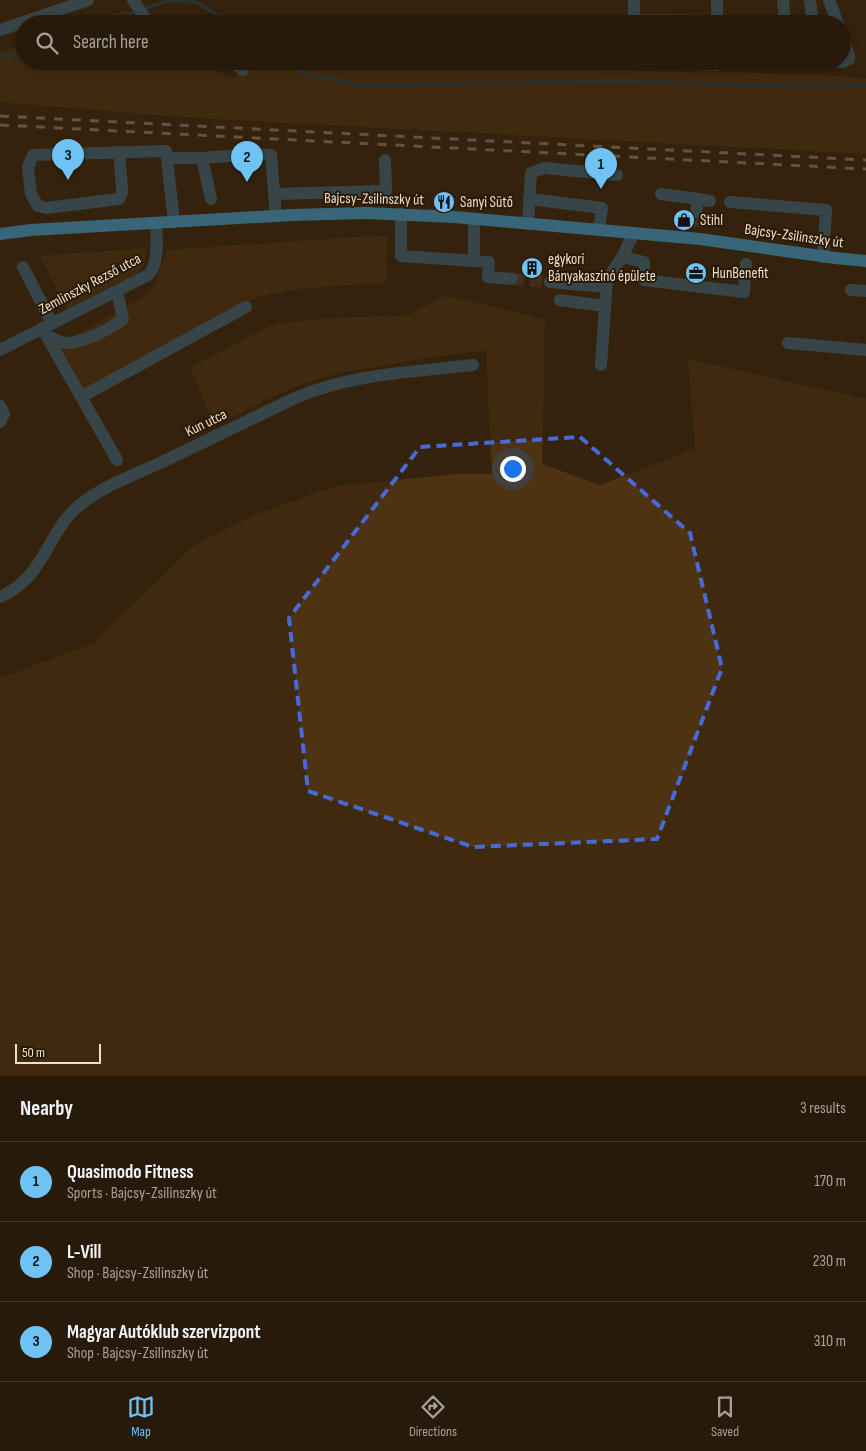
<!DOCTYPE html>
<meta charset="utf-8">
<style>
:root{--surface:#281a0a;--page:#302313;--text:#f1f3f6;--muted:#a5a19c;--line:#44382b;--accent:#6fc2f4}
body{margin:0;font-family:"Sofia Sans Condensed",sans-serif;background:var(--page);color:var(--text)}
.scale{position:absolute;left:15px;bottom:12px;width:86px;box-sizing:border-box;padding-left:5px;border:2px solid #ebdfd2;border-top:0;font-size:14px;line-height:18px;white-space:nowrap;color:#ebdfd2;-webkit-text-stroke:4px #2a1a04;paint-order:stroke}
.you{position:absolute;left:512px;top:468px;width:18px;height:18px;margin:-12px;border:4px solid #fff;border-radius:50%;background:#1a73e8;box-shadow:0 0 0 8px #1a73e833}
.badge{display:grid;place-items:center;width:32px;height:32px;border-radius:50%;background:var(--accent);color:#111;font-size:16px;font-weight:700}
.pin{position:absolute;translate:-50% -41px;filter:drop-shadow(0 1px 2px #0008)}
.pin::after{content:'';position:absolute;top:26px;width:18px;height:15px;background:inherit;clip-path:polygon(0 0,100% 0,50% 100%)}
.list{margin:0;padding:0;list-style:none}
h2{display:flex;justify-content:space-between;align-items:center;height:65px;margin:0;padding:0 20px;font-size:21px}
h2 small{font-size:16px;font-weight:400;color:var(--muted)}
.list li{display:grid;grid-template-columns:32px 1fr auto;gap:15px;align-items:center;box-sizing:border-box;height:80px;padding:0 20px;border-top:1px solid var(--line)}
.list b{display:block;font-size:19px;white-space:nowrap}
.list p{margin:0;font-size:16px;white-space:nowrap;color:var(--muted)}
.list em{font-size:16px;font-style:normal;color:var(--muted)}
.icon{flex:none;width:28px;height:28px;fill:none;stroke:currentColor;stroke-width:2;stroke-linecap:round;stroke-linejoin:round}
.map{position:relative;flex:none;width:866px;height:1076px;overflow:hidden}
.search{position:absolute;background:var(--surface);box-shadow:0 2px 8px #0003;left:15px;right:15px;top:15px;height:55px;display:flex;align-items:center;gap:12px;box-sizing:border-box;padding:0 18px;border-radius:28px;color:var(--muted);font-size:19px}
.sheet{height:305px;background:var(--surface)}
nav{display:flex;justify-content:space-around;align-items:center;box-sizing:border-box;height:70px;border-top:1px solid var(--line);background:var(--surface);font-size:14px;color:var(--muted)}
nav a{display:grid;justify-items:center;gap:2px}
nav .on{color:var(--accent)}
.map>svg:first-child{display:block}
</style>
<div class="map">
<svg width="866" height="1076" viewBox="0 0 866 1076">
<rect width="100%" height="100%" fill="#35230d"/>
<path fill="#4d3312" d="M126,10L135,24H86Z
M24,44V61H192L234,79L248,61H310L313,63L516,69L810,74L866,79V154L182,117L0,102V52Z
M387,235L386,283L305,288L262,296L241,304L83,392L57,345L145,296L156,284L166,250Z
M146,248L144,265L138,273L67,309L40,256Z
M446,296L545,319L542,464L600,485L695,449L688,359L866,399V1076H0V678L94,643L190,548L249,517L336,486L457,474H492L486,350L426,358L335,374L291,388L214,426L190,367L274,324L320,319L409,315Z"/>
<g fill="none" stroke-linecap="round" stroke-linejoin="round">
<path stroke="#1c4861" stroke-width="3" d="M143,9L167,1L196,2L233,24
M99,24L137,11
M0,58L24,49
M281,61L298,71L356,85L620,81L799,86L866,85"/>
<path stroke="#503f2b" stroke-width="12" stroke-dasharray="12 6" stroke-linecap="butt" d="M695,227L696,212
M512,279L550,282"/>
<path stroke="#3c7090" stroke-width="12" d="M133,0L149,24
M634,0V24
M783,0L785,24
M810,0L813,24
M829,0L838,24
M634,20L717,21V0
M0,30L88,0
M229,61L243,70
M635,61L717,65V61
M836,61L843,62L849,59V55L842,36
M119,152L122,188V193L119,199L47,208L38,206L31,194L28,167L33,155L166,151L174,221
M167,158H202
M274,194L386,191L385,160
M661,194L698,199L696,212
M211,199L202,158L255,154L271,155L276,216
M529,199L602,208L599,230
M698,199L710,201
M730,202L826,210L823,257
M401,214V256L489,262L488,277L512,279
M474,219V261
M528,224L531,173L544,168L617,175
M622,257L644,262V280L744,292L746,264
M23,267L52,323
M550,282L606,287
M851,290L866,291
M560,300L604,306
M42,328L117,460
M46,335C52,338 61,343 68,343C84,342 111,329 123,319L117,291
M788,343L866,350
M0,350L148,275C159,266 157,237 156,223
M601,365L607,280L622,257L634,233
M81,397L246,307
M0,406L4,414L0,422
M0,597C47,576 46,531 81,504C102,487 133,475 158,464C204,442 249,420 295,398C350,374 413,372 473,365"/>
<path stroke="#3db8fa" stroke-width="12" d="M0,234L31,230L292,215L366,213L454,217L700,239L835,258L866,261"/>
<path stroke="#9b8c7b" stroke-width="3" stroke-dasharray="9 9" stroke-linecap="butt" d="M0,116L866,160
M0,125L866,169"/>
</g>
<path d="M0 0H866V1076H0ZM580,437L690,533L722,668L657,839L473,847L308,791L289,618L420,447Z" fill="#35230d" fill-opacity=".55" fill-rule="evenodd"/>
<path fill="none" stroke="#466bd7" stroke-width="4" stroke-dasharray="10 6" stroke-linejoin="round" d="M580,437L690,533L722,668L657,839L473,847L308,791L289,618L420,447Z"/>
<defs>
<g id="restaurant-disc" transform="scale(1.125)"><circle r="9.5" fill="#6fc2f4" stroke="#2a1a04"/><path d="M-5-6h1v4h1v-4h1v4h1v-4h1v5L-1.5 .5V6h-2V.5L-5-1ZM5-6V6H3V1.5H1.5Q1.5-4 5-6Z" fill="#111"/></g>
<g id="shop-disc" transform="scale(1.125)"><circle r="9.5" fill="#6fc2f4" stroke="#2a1a04"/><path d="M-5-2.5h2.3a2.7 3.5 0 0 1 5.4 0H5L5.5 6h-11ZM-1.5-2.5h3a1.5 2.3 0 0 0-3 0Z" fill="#111"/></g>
<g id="building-disc" transform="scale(1.125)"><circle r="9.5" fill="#6fc2f4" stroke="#2a1a04"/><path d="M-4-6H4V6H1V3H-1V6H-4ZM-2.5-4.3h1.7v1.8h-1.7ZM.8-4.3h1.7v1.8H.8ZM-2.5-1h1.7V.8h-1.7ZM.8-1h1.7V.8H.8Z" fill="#111"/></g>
<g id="office-disc" transform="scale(1.125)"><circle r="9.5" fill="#6fc2f4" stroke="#2a1a04"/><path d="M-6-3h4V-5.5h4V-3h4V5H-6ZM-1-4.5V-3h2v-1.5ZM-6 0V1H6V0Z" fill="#111"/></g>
</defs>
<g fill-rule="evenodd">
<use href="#restaurant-disc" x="444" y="202"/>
<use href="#shop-disc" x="684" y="220"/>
<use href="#building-disc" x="532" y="268"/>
<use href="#office-disc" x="696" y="273"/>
</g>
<g text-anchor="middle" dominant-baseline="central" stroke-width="4" stroke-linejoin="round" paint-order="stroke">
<g font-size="15" fill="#ebdfd2" stroke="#2a1a04">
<text transform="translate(374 199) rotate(1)">Bajcsy-Zsilinszky út</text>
<text transform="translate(794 236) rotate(8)">Bajcsy-Zsilinszky út</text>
<text transform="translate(90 284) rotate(-28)">Zemlinszky Rezső utca</text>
<text transform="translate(206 423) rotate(-26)">Kun utca</text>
</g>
<g font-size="15" fill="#ebdfd2" stroke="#2a1a04" text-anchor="start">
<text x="460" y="202">Sanyi Sütő</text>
<text x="700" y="220">Stihl</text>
<text x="548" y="259">egykori<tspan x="548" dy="17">Bányakaszinó épülete</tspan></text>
<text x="712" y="273">HunBenefit</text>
</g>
</g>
</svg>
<div class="scale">50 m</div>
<div class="you"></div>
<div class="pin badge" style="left:601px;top:189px">1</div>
<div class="pin badge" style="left:247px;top:182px">2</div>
<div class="pin badge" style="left:68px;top:180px">3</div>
<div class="search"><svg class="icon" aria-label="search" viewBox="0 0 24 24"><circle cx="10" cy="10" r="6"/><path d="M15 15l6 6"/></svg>Search here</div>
</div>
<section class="sheet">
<h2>Nearby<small>3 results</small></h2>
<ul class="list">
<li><span class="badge">1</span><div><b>Quasimodo Fitness</b><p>Sports · Bajcsy-Zsilinszky út</p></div><em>170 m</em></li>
<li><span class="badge">2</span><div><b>L-Vill</b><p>Shop · Bajcsy-Zsilinszky út</p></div><em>230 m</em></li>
<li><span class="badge">3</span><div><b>Magyar Autóklub szervizpont</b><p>Shop · Bajcsy-Zsilinszky út</p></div><em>310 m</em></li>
</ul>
</section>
<nav>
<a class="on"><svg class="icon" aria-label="map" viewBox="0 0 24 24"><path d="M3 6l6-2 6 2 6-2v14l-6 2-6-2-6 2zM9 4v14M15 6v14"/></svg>Map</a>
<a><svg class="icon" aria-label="directions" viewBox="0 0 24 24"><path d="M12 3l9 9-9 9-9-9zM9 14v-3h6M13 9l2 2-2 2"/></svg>Directions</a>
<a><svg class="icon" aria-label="saved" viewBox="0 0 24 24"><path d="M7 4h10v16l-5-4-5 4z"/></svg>Saved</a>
</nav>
